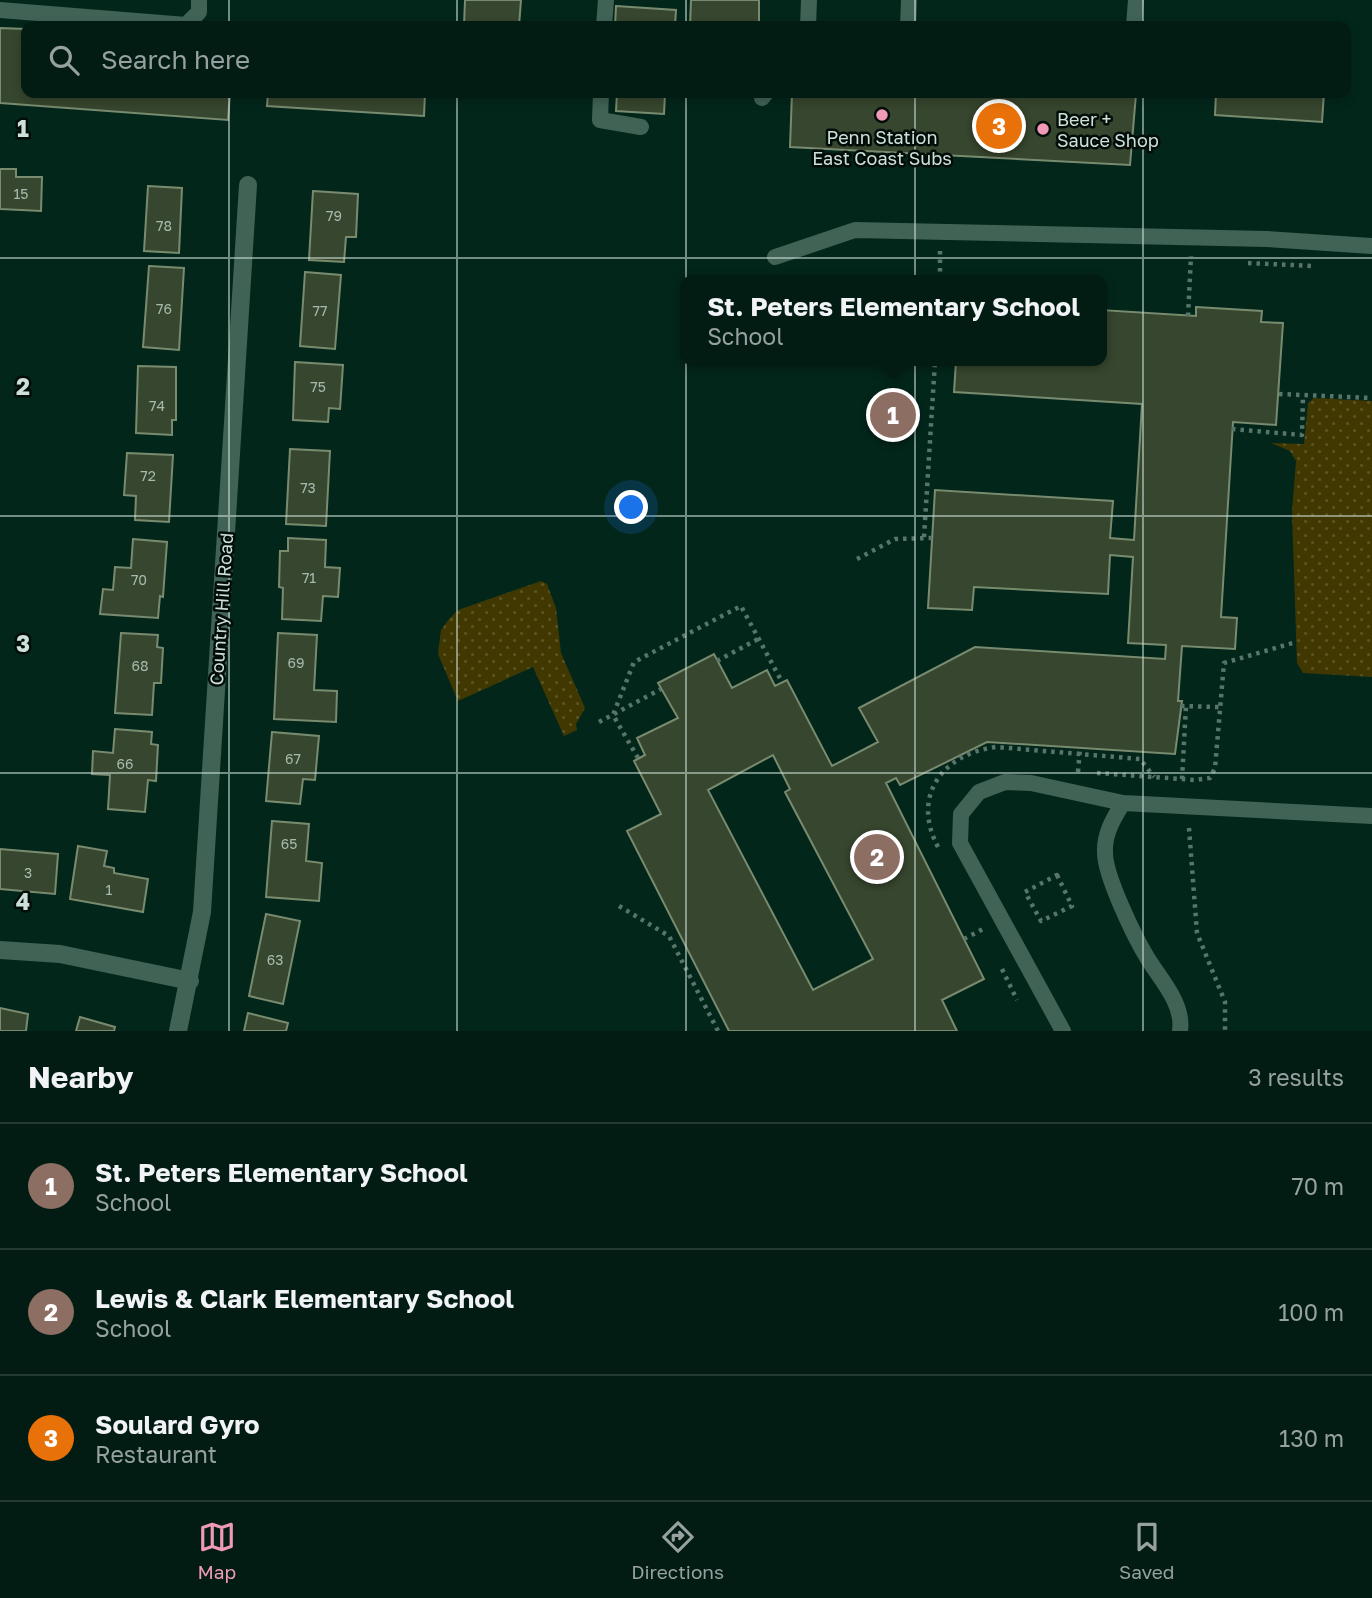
<!DOCTYPE html>
<style>
:root{--surface:#021c14;--page:#0c251d;--text:#f1f3f6;--muted:#96a1a0;--line:#233a34;--accent:#f09ab7}
body{margin:0;font-family:"Golos Text",sans-serif;background:var(--page);color:var(--text)}
.you{position:absolute;left:632px;top:508px;width:24px;height:24px;margin:-18px;border:5px solid #fff;border-radius:50%;background:#1a73e8;box-shadow:0 0 0 10px #1a73e833}
.badge{display:grid;place-items:center;width:46px;height:46px;border-radius:50%;background:var(--accent);color:#fff;font-size:23px;font-weight:700}
.pin{position:absolute;translate:-50% -50%;border:4px solid #fff;box-shadow:0 2px 7px #0006}
.popup{position:absolute;left:680px;top:275px;width:427px;height:91px;box-sizing:border-box;display:grid;place-content:center;border-radius:14px;background:var(--surface);filter:drop-shadow(0 2px 5px #0005);font-size:23px;white-space:nowrap;color:var(--muted)}
.popup b{font-size:26px;color:var(--text)}
.popup::after{content:'';position:absolute;left:50%;top:100%;margin-left:-14px;border:14px solid transparent;border-top-color:var(--surface)}
.list{margin:0;padding:0;list-style:none}
h2{display:flex;justify-content:space-between;align-items:center;height:91px;margin:0;padding:0 28px;font-size:30px}
h2 small{font-size:23px;font-weight:400;color:var(--muted)}
.list li{display:grid;grid-template-columns:46px 1fr auto;gap:21px;align-items:center;box-sizing:border-box;height:126px;padding:0 28px;border-top:2px solid var(--line)}
.list b{display:block;font-size:26px;white-space:nowrap}
.list p{margin:0;font-size:23px;white-space:nowrap;color:var(--muted)}
.list em{font-size:23px;font-style:normal;color:var(--muted)}
.icon{flex:none;width:38px;height:38px;fill:none;stroke:currentColor;stroke-width:2;stroke-linecap:round;stroke-linejoin:round}
.map{position:relative;flex:none;width:1372px;height:1031px;overflow:hidden}
.search{position:absolute;background:var(--surface);box-shadow:0 4px 10px #0003;left:21px;right:21px;top:21px;height:77px;display:flex;align-items:center;gap:18px;box-sizing:border-box;padding:0 24px;border-radius:14px;color:var(--muted);font-size:26px}
.sheet{height:469px;background:var(--surface)}
nav{display:flex;justify-content:space-around;align-items:center;box-sizing:border-box;height:98px;border-top:2px solid var(--line);background:var(--surface);font-size:19px;color:var(--muted)}
nav a{display:grid;justify-items:center;gap:4px}
nav .on{color:var(--accent)}
.map>svg:first-child{display:block}
</style>
<div class="map">
<svg width="1372" height="1031" viewBox="0 0 1372 1031">
<defs>
<pattern id="park-dots" width="8" height="8" patternUnits="userSpaceOnUse" patternTransform="scale(1.75)"><rect width="8" height="8" fill="#403800"/><path d="M2 2h.1M6 6h.1" fill="none" stroke="#5a5425" stroke-width="1.8" stroke-linecap="round"/></pattern>
</defs>
<rect width="100%" height="100%" fill="#03261b"/>
<path fill="url(#park-dots)" d="M1314,398L1372,401V677L1303,673L1297,663L1292,512L1296,461L1290,451L1271,443L1304,444L1308,403Z
M541,581L547,584L556,608L561,653L585,708L576,724L577,730L564,736L533,667L458,701L438,654L441,630L449,619L458,610Z"/>
<path fill="#37462e" stroke="#798b6f" stroke-width="2" fill-rule="evenodd" d="M465,0H521L519,26H464Z
M691,0H759V26H690Z
M616,6L676,10L675,26H615Z
M0,28L26,29V93H230L228,120L0,103Z
M268,93H425L424,116L267,106Z
M617,93H665L664,114L616,111Z
M792,93H1012L1067,97L1071,93L1136,94L1130,165L790,147Z
M1216,93H1324L1322,122L1215,115Z
M0,169H16V177H42L41,211L0,209Z
M148,186L182,188L179,253L144,251Z
M313,191L358,194L356,237H346L344,262L309,260Z
M149,266L184,268L179,350L143,347Z
M305,272L341,275L335,349L300,346Z
M1196,307L1262,311L1261,322L1283,323L1276,425L1233,422L1221,617L1237,618L1235,649L1182,646L1178,701H1182L1175,754L987,742L900,785L896,778L886,783L984,979L942,1000L957,1031H729L627,831L661,814L634,761L645,755L637,738L678,718L658,683L714,654L732,688L767,670L775,686L787,680L832,766L878,742L859,708L975,647L1165,659L1166,645L1128,643L1133,557L1110,555L1108,594L974,587L972,610L928,608L935,490L1113,501L1110,538L1134,540L1142,404L954,392L956,361H1101V310L1196,316ZM773,755L790,789L785,792L873,959L813,990L708,790Z
M295,362L343,365L340,409L329,408L328,422L293,420Z
M138,366L176,367V420H172V435L136,433Z
M290,449L330,451L326,526L286,524Z
M127,453L173,455L169,522L135,520L136,496L124,495Z
M288,538L326,540L325,567L340,568L338,597L323,596L321,621L282,619L283,588L279,587L280,551H288Z
M133,539L167,542L163,597L160,596L158,618L100,614L103,589L113,590L115,567L131,568Z
M121,633L158,635L157,647L163,648L161,683H154L152,715L115,713Z
M278,633L317,635L314,690L337,691L336,722L274,719Z
M115,729L152,732L151,744L158,745L156,781L148,780L145,812L108,809L110,775L92,774L93,751L113,753Z
M272,732L319,736L315,780L303,779L300,804L266,801Z
M272,821L309,824L306,861L322,863L319,901L266,897Z
M78,846L107,851L104,866L114,868V873L148,879L143,912L70,899Z
M0,849L58,854L55,894L0,889Z
M266,914L300,921L283,1004L249,996Z
M0,1008L28,1014L26,1031H0Z
M248,1013L288,1023L286,1031H244Z
M80,1017L115,1027L114,1031H76Z"/>
<g fill="none" stroke-linecap="round" stroke-linejoin="round">
<path stroke="#58756b" stroke-width="4.5" stroke-dasharray="3.5 5" stroke-linecap="butt" d="M1248,263L1313,266
M940,280V250
M1188,316L1191,256
M1279,394L1372,398
M1232,429L1302,435L1303,396
M924,537L935,361
M857,559L895,539L932,538
M717,661L758,639
M1181,706L1219,707
M599,722L661,689
M638,758L613,715L634,662L741,606L782,682
M1078,772L1080,748
M1097,773L1195,780L1210,778L1215,768L1224,663L1296,642
M1182,779L1186,706
M1189,828L1197,933L1225,1002V1031
M938,847C911,796 942,754 996,747L1140,759L1154,777
M1057,875L1072,906L1041,921L1025,892Z
M619,906L669,936L718,1031
M964,939L985,928
M1002,969L1017,1000"/>
<path stroke="#406356" stroke-width="16" d="M0,10L186,25L199,12V0
M604,26L606,0
M808,26L809,0
M908,26L909,0
M1134,26L1136,0
M601,93L600,120L641,127
M762,98L766,93
M775,257L855,230L1267,239L1372,246
M1123,803C1113,819 1104,834 1105,853C1105,876 1135,938 1148,959C1161,980 1184,1004 1180,1031
M1063,1031L960,843L961,814L979,792L1005,782L1031,783L1123,803L1372,816"/>
<path stroke="#406356" stroke-width="18" d="M0,950L60,954L190,981
M178,1031L202,912L248,185"/>
</g>
<path fill="none" stroke="#cee1d9" stroke-width="2" stroke-opacity="0.55" d="M229,0V26M457,0V26M686,0V26M915,0V26M1143,0V26M229,93V1031M457,93V1031M686,93V1031M915,93V1031M1143,93V1031M0,258H1372M0,516H1372M0,773H1372"/>
<g fill="#f09ab7" stroke="#020c08" stroke-width="2.5">
<circle cx="882" cy="115" r="7"/>
<circle cx="1043" cy="129" r="7"/>
</g>
<g text-anchor="middle" dominant-baseline="central" stroke-width="5" stroke-linejoin="round" paint-order="stroke">
<g font-size="14" fill="#a8baae">
<text x="21" y="193">15</text>
<text x="334" y="215">79</text>
<text x="164" y="225">78</text>
<text x="164" y="308">76</text>
<text x="320" y="310">77</text>
<text x="318" y="386">75</text>
<text x="157" y="405">74</text>
<text x="148" y="475">72</text>
<text x="308" y="487">73</text>
<text x="309" y="577">71</text>
<text x="139" y="579">70</text>
<text x="296" y="662">69</text>
<text x="140" y="665">68</text>
<text x="293" y="758">67</text>
<text x="125" y="763">66</text>
<text x="289" y="843">65</text>
<text x="28" y="872">3</text>
<text x="109" y="889">1</text>
<text x="275" y="959">63</text>
</g>
<g font-size="18" fill="#cee1d9" stroke="#020c08" text-anchor="start">
<text x="1057" y="119">Beer +<tspan x="1057" dy="21">Sauce Shop</tspan></text>
<text x="882" y="137" text-anchor="middle">Penn Station<tspan x="882" dy="21">East Coast Subs</tspan></text>
</g>
<g font-size="18" fill="#cee1d9" stroke="#020c08">
<text transform="translate(221 609) rotate(-86)">Country Hill Road</text>
</g>
</g>
<g font-size="23" text-anchor="middle" font-weight="bold" fill="#cee1d9" stroke="#020c08" stroke-width="5" stroke-linejoin="round" paint-order="stroke">
<text x="23" y="137">1</text>
<text x="23" y="395">2</text>
<text x="23" y="652">3</text>
<text x="23" y="910">4</text>
</g>
</svg>
<div class="you"></div>
<div class="pin badge" style="left:893px;top:415px;background:#8d6e63">1</div>
<div class="popup"><b>St. Peters Elementary School</b>School</div>
<div class="pin badge" style="left:877px;top:857px;background:#8d6e63">2</div>
<div class="pin badge" style="left:999px;top:126px;background:#e8710a">3</div>
<div class="search"><svg class="icon" aria-label="search" viewBox="0 0 24 24"><circle cx="10" cy="10" r="6"/><path d="M15 15l6 6"/></svg>Search here</div>
</div>
<section class="sheet">
<h2>Nearby<small>3 results</small></h2>
<ul class="list">
<li><span class="badge" style="background:#8d6e63">1</span><div><b>St. Peters Elementary School</b><p>School</p></div><em>70 m</em></li>
<li><span class="badge" style="background:#8d6e63">2</span><div><b>Lewis &amp; Clark Elementary School</b><p>School</p></div><em>100 m</em></li>
<li><span class="badge" style="background:#e8710a">3</span><div><b>Soulard Gyro</b><p>Restaurant</p></div><em>130 m</em></li>
</ul>
</section>
<nav>
<a class="on"><svg class="icon" aria-label="map" viewBox="0 0 24 24"><path d="M3 6l6-2 6 2 6-2v14l-6 2-6-2-6 2zM9 4v14M15 6v14"/></svg>Map</a>
<a><svg class="icon" aria-label="directions" viewBox="0 0 24 24"><path d="M12 3l9 9-9 9-9-9zM9 14v-3h6M13 9l2 2-2 2"/></svg>Directions</a>
<a><svg class="icon" aria-label="saved" viewBox="0 0 24 24"><path d="M7 4h10v16l-5-4-5 4z"/></svg>Saved</a>
</nav>
